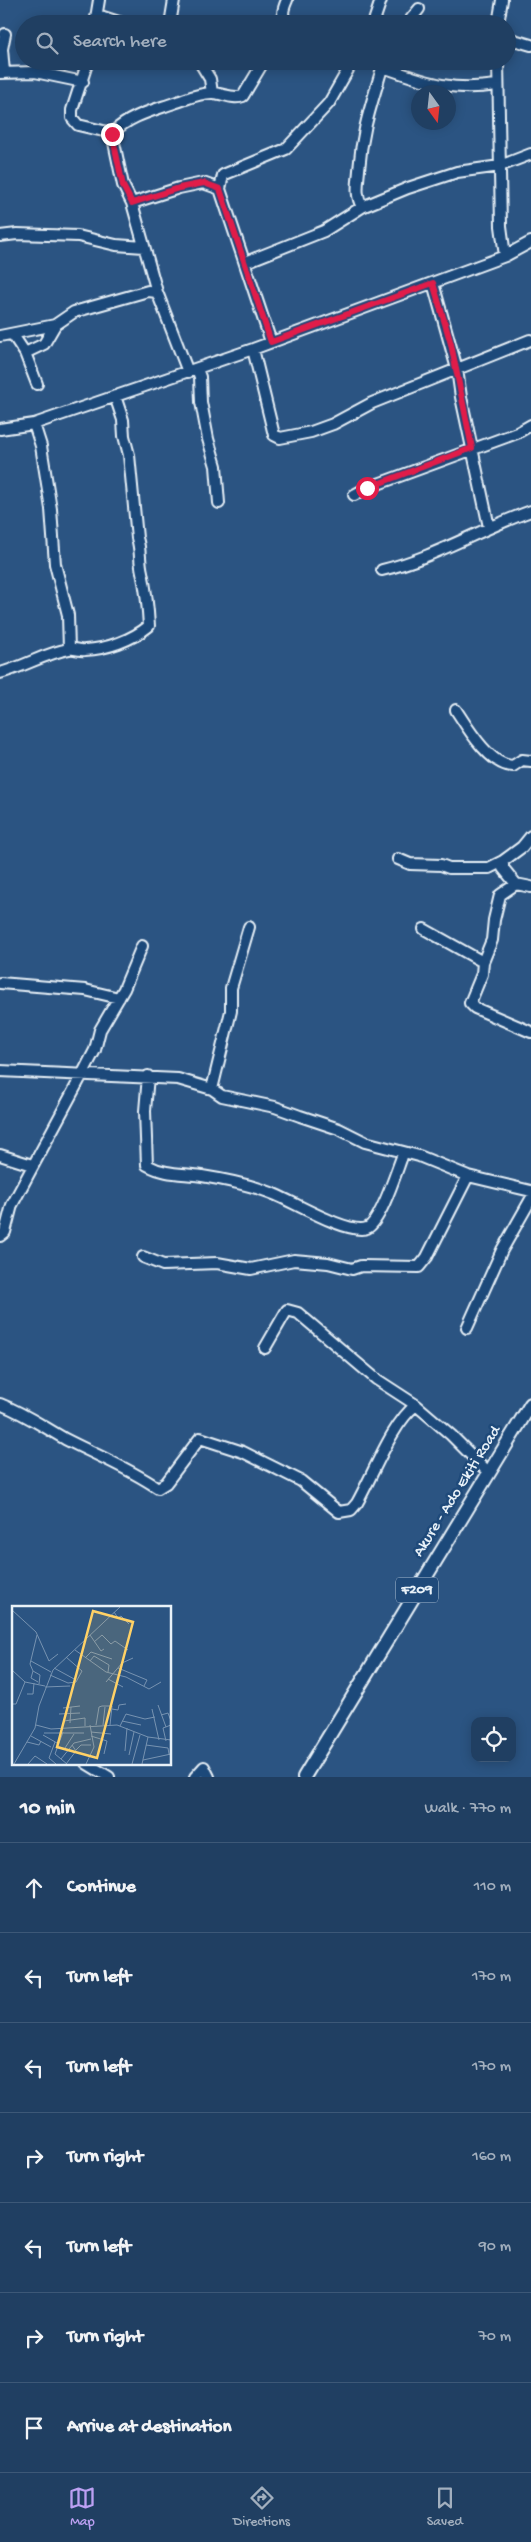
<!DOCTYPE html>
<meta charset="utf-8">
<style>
:root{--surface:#203f62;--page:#284668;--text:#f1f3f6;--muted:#a2afbe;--line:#3d5877;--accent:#bca0f2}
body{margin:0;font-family:"Gochi Hand",sans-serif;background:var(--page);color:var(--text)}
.controls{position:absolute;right:15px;bottom:15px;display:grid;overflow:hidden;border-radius:10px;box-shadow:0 2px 12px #0003}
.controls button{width:45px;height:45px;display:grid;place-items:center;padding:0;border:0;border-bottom:1px solid var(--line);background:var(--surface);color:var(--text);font:25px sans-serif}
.compass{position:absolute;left:411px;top:85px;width:45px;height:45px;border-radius:50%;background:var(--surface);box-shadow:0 2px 12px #0003;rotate:165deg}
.stop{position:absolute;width:15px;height:15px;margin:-11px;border:4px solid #e11d48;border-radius:50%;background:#fff}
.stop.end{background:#e11d48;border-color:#fff;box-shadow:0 1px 5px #0008}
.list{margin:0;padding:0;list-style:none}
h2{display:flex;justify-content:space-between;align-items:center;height:65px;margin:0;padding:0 20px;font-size:21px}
h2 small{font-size:16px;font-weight:400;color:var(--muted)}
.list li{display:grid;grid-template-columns:32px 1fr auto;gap:15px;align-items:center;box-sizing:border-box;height:90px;padding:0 20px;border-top:1px solid var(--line)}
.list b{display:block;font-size:19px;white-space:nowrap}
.list em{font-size:16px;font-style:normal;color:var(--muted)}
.icon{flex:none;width:28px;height:28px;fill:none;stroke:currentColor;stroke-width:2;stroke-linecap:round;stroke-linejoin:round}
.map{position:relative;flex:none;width:531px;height:1777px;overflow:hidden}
.search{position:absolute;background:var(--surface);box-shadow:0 2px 12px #0003;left:15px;right:15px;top:15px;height:55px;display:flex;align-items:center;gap:12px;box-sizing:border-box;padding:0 18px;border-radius:28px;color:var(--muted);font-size:19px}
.sheet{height:695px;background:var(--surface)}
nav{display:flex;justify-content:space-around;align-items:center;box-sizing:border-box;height:70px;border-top:1px solid var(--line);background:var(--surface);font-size:14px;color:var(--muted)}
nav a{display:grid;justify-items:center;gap:2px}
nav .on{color:var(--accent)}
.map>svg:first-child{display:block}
</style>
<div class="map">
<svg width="531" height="1777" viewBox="0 0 531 1777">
<rect width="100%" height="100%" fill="#2b5482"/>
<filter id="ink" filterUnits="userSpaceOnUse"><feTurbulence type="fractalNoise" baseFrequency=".02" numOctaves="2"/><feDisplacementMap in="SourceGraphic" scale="10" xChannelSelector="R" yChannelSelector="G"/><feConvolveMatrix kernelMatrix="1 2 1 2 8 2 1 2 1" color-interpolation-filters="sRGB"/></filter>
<g filter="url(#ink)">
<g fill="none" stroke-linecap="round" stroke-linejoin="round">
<g stroke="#e8f1f8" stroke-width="14">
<path id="minor" d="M287,0C283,9 280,17 289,24
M97,15L125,24
M95,24L99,0
M170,24L174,0
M373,24L381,0
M407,24L419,9
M498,24L502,0
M507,38L531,45
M88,61L72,110V118L78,125L112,133
M199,61L210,79L212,93
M498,61L501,226L505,256
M383,67C426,82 450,92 497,85
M4,72L2,49L5,34
M0,73L35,72L83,82
M112,133L123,185L132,203L157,292L188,372
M112,133C130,116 151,111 174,103C187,99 198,93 212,93C222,93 233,100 243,96L264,61
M132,203L179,188L203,183L220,189
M362,207C355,194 358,184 359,170C362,127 373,101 384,61
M0,236L17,234L78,236L116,245L144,247
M246,262L324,231L362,207L408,188L457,172L500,166L531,154
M433,283L457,369L461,397L489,527
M13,335L25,353L37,384
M0,336L55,325L74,312L148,291L157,292
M271,342L220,189L223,175L286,149L329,103L353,61
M253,349L274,435L280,438L311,432L333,424L372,403L530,340
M25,353L44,344L55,325
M197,369L200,377L201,402L208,439L216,466L219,503
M34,424L41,446L51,509L55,564L68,615L69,649
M0,429L34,424L253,349L505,256L531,242
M354,495L367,488L517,433L531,425
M382,570C434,558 480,529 531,511
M0,673C24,667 45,653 69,649C75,648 80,651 85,650C107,649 132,640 149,626C148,607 146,590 142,572C139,560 141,550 137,538L129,455L124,436L123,420L115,396
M456,710C467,727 490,766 513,766L522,760L531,761
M531,836L522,847L503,861V868L516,884L531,887
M398,859L410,864L441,865L449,868H489L503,861
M516,884L500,895L494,920L492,940L483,962L482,974L470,1003L475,1008L531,1032
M424,929L483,962
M0,983L85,990L119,998
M0,1071L178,1079L212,1089L222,1096L275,1107L300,1116L339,1129L365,1142L419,1156L468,1176L531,1191
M148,1076L145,1111L147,1165C165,1175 182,1173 202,1176C227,1180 253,1185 276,1195C295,1203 349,1235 367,1228C381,1222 397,1169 403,1154
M212,1089L231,1011V988L249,927
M0,1155L32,1165
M0,1236L5,1232L12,1205L83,1073L95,1050L100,1030L124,989L142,946
M143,1257L163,1265L217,1263L251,1269L294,1260L328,1263L352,1269L361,1266L419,1267L427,1257L468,1176
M467,1328L502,1250L531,1199
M265,1348L287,1310L298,1313L376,1379L416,1405L451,1435L489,1473
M0,1404C26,1414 42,1426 65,1439C96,1455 129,1468 158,1488L166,1483L200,1438L243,1452L301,1481L339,1512L351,1510L357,1503C373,1475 392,1423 416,1405
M86,1763L109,1777
M195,1777L204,1767L209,1777"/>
</g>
<g stroke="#e8f1f8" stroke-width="16">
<path id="major" d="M304,1777L531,1404"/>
</g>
<use href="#minor" stroke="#1f4a7a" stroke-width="10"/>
<use href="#major" stroke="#1f4a7a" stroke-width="12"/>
</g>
</g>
<g fill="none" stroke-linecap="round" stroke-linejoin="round" filter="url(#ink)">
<path stroke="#e11d48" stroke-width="6" d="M112,134L123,186L132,203L179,188L204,183L220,189L271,342L433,283L451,344L472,448L367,488"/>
</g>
<g text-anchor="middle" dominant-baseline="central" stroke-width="5" stroke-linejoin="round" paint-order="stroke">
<rect fill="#1f4a7a" stroke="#acbfd2" stroke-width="1" x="396" y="1577.5" width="42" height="25" rx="4"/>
<g font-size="15" font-weight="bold" fill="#e8f1f8">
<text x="417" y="1590">F209</text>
</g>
<g font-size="16" fill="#e8f1f8" stroke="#1f4a7a">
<text transform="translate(458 1492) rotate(-58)">Akure - Ado Ekiti Road</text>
</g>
</g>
<g transform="translate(12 1606)">
<rect width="159" height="159" fill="#2b5482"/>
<path fill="none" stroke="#7793b1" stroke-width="1" d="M0,4L24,26L37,55L46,48M102,6L106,12L109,10L117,18M25,29L18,58L21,65L28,69L27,78M78,29L89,45L92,43M82,36L90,29L99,38L103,35L116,44M63,44L94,66L114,71L137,83L149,76M73,52L79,46L100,53M19,55L39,66M78,55L82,50L97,59L96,66M42,62L64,74M106,62L135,74L132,80M0,64L13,76L33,80M21,65L19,72L26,76M38,69L56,77L64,76L70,65L54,51M96,73L111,81M94,76L110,57L121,52M33,81L58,80M15,88H21L22,77M0,98H4L13,76M146,99L154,121M51,102L68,100M100,103L106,104L107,99L114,98M140,103L147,134M47,108L68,107M149,109L156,107L159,115M52,115L73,112V120M110,115L129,119M58,117L59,101M24,119L39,123L105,119L136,131L159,134M84,119L87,101L90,100H100L98,119M91,119L93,101M108,120L114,108L133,113L143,111M79,126L99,128M32,127H72M31,129L45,137M19,130L39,141M79,130L95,135L92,148M154,135L151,122L159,119M15,136L27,139L29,135M43,136L37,152L44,158M134,139L156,142L157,148M53,142L62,128M64,144L69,139H79M113,145L115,122M117,149L122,126M49,153L43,148L51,126M131,154L159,148M2,158L23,122L27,100L41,64L108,1M16,158L23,150L35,158M54,158L64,145L60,139M55,158L49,153L62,137L79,133M74,158L82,141L78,119M120,158L128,129M130,158L136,131"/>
<path fill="#ffd166" fill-opacity="0.15" stroke="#ffd166" stroke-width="2.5" d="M81,5L121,16L85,152L45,141Z"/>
<rect width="159" height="159" fill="none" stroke="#e8f1f8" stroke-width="2.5"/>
</g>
</svg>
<div class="controls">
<button><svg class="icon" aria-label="locate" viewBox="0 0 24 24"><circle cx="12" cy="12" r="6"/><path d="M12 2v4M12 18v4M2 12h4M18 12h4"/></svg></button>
</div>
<svg class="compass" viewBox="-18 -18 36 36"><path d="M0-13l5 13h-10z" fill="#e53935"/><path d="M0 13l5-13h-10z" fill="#a2afbe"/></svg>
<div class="stop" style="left:367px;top:488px"></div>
<div class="stop end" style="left:112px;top:134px"></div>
<div class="search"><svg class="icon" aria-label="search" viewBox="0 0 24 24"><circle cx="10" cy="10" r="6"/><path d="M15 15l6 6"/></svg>Search here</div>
</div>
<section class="sheet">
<h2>10 min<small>Walk · 770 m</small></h2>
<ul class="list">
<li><svg class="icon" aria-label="ahead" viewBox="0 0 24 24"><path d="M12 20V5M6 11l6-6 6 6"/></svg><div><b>Continue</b></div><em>110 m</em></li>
<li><svg class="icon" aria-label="left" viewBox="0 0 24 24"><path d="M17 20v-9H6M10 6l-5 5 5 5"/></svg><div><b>Turn left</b></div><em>170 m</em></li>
<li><svg class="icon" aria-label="left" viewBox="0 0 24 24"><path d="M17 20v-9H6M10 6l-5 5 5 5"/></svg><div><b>Turn left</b></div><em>170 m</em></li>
<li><svg class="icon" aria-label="right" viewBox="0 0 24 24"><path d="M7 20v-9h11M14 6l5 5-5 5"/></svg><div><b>Turn right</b></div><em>160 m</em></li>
<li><svg class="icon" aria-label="left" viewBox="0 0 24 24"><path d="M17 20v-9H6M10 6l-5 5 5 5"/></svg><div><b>Turn left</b></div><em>90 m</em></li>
<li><svg class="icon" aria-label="right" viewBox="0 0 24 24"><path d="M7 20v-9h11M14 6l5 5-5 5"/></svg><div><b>Turn right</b></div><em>70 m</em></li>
<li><svg class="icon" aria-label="arrive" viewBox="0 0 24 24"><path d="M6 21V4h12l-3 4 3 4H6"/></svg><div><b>Arrive at destination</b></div></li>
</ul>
</section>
<nav>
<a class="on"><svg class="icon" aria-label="map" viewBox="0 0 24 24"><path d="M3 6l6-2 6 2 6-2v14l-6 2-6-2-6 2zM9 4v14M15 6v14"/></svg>Map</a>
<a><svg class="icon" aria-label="directions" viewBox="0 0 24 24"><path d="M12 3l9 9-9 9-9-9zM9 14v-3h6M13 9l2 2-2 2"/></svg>Directions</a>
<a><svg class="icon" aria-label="saved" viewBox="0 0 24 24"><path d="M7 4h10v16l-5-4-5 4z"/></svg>Saved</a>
</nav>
